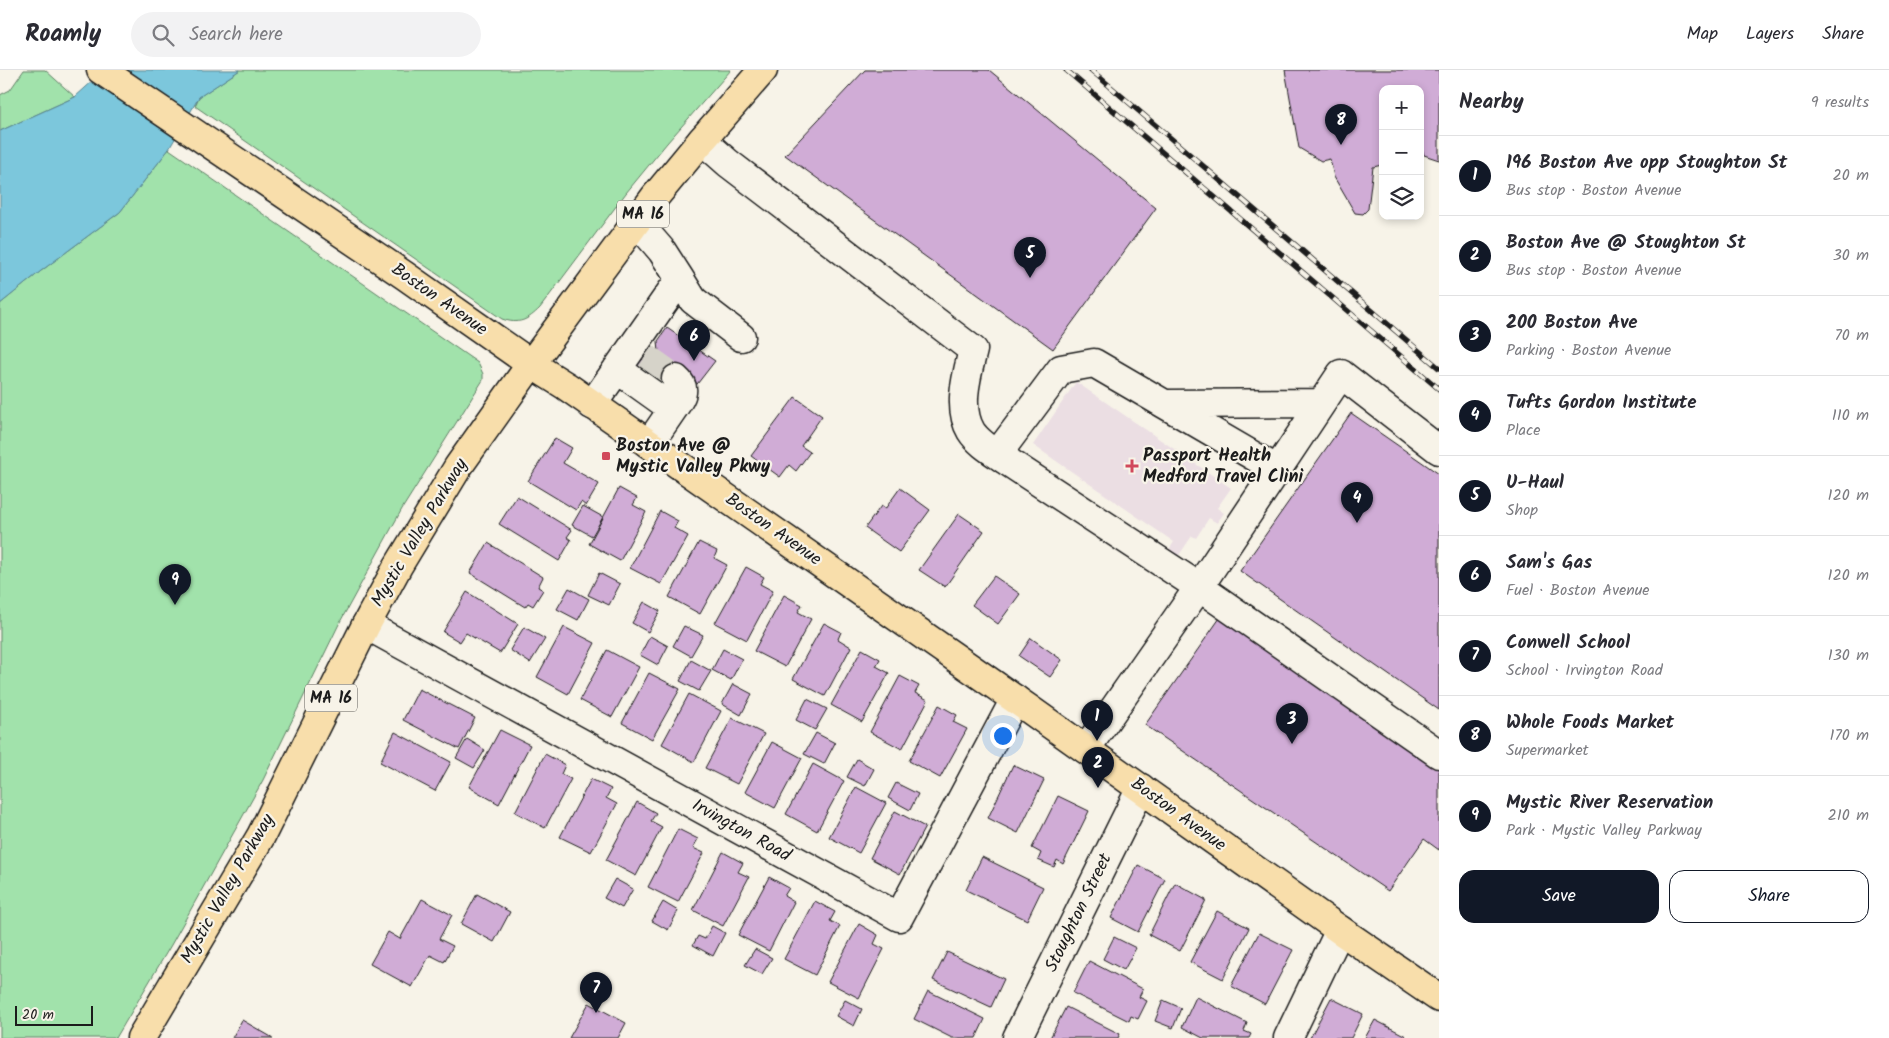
<!DOCTYPE html>
<meta charset="utf-8">
<style>
:root{--surface:#fff;--page:#f2f2f3;--text:#2b2b33;--muted:#7c7c81;--line:#e1e1e2;--accent:#111827}
body{margin:0;font-family:Kalam,sans-serif;background:var(--page);color:var(--text)}
.controls{position:absolute;right:15px;top:15px;display:grid;overflow:hidden;border-radius:10px;box-shadow:0 2px 8px #0003}
.controls button{width:45px;height:45px;display:grid;place-items:center;padding:0;border:0;border-bottom:1px solid var(--line);background:var(--surface);color:var(--text);font:25px sans-serif}
.scale{position:absolute;left:15px;bottom:12px;width:78px;box-sizing:border-box;padding-left:5px;border:2px solid #1c1c1c;border-top:0;font-size:14px;line-height:18px;white-space:nowrap;color:#1c1c1c;-webkit-text-stroke:4px #f7f3e8;paint-order:stroke}
.you{position:absolute;left:1002px;top:665px;width:18px;height:18px;margin:-12px;border:4px solid #fff;border-radius:50%;background:#1a73e8;box-shadow:0 0 0 8px #1a73e833}
.badge{display:grid;place-items:center;width:32px;height:32px;border-radius:50%;background:var(--accent);color:#fff;font-size:16px;font-weight:700}
.pin{position:absolute;translate:-50% -41px;filter:drop-shadow(0 1px 2px #0008)}
.pin::after{content:'';position:absolute;top:26px;width:18px;height:15px;background:inherit;clip-path:polygon(0 0,100% 0,50% 100%)}
.list{margin:0;padding:0;list-style:none}
h2{display:flex;justify-content:space-between;align-items:center;height:65px;margin:0;padding:0 20px;font-size:21px}
h2 small{font-size:16px;font-weight:400;color:var(--muted)}
.list li{display:grid;grid-template-columns:32px 1fr auto;gap:15px;align-items:center;box-sizing:border-box;height:80px;padding:0 20px;border-top:1px solid var(--line)}
.list b{display:block;font-size:19px;white-space:nowrap}
.list p{margin:0;font-size:16px;white-space:nowrap;color:var(--muted)}
.list em{font-size:16px;font-style:normal;color:var(--muted)}
.actions{display:flex;gap:10px;padding:15px 20px}
.actions a{flex:1;padding:11px 0;border:1px solid var(--accent);border-radius:15px;text-align:center;font-size:18px;color:var(--accent)}
.actions .main{background:var(--accent);color:#fff}
.icon{flex:none;width:28px;height:28px;fill:none;stroke:currentColor;stroke-width:2;stroke-linecap:round;stroke-linejoin:round}
.map{position:relative;flex:none;width:1439px;height:968px;overflow:hidden}
header{display:flex;align-items:center;gap:30px;box-sizing:border-box;height:70px;padding:0 25px;background:var(--surface);border-bottom:1px solid var(--line)}
header strong{font-size:24px}
nav{display:flex;gap:28px;margin-inline-start:auto;font-size:18px}
.search{width:350px;height:45px;background:var(--page);display:flex;align-items:center;gap:12px;box-sizing:border-box;padding:0 18px;border-radius:28px;color:var(--muted);font-size:19px}
main{display:flex}
aside{flex:1;background:var(--surface)}
.map>svg:first-child{display:block}
</style>
<header>
<strong>Roamly</strong>
<div class="search"><svg class="icon" aria-label="search" viewBox="0 0 24 24"><circle cx="10" cy="10" r="6"/><path d="M15 15l6 6"/></svg>Search here</div>
<nav><a>Map</a><a>Layers</a><a>Share</a></nav>
</header>
<main>
<div class="map">
<svg width="1439" height="968" viewBox="0 0 1439 968">
<rect width="100%" height="100%" fill="#f7f3e8"/>
<filter id="ink" filterUnits="userSpaceOnUse"><feTurbulence type="fractalNoise" baseFrequency=".02" numOctaves="2"/><feDisplacementMap in="SourceGraphic" scale="10" xChannelSelector="R" yChannelSelector="G"/><feConvolveMatrix kernelMatrix="1 2 1 2 8 2 1 2 1" color-interpolation-filters="sRGB"/></filter>
<g filter="url(#ink)">
<path fill="#ebdee3" d="M1076,312L1231,418L1217,438L1224,443L1217,453L1209,448L1196,468L1192,466L1177,488L1168,481L1174,472L1033,375Z"/>
<path fill="#a1e2ab" stroke="#5e7f64" d="M24,0H45L75,27L0,61V25L10,20Z
M240,0H731L667,73L626,123L540,238C528,250 519,255 502,249L195,36L199,27Z
M169,79L478,293L483,304V310L402,439L340,552L263,710L171,875L116,968H0V234L41,201L120,142Z"/>
<path fill="#7cc7dc" stroke="#56838f" d="M105,0H240L199,27L169,79L120,142L41,201L0,234V61L75,27Z"/>
<path fill="#d0acd6" stroke="#1c1c1c" d="M865,0H989L1156,138L1053,279L785,85Z
M1285,0H1439V90L1424,85L1420,72V19H1383L1382,95L1373,97L1368,139L1363,144L1355,143L1334,107L1330,89L1321,91L1299,78Z
M667,258L715,291L694,318L660,294L658,271Z
M642,289L673,311L659,331L627,309Z
M795,327L822,346L801,376L810,382L796,401L789,395L780,407L751,386Z
M1351,343L1439,404V640L1240,501Z
M555,368L572,378L563,393L599,414L586,436L581,432L576,440L528,411Z
M619,418L637,428L633,435L646,442L620,491L589,474Z
M900,418L930,440L899,482L865,458L881,436L885,439Z
M517,426L572,460L567,467L571,470L559,491L499,454Z
M583,436L603,447L592,466L572,455Z
M660,441L678,451L674,458L688,466L661,514L630,498Z
M959,444L984,461L945,517L919,500Z
M699,472L717,481L714,488L727,495L700,544L669,527Z
M488,473L543,507L538,517L543,520L533,536L528,533L525,537L470,503Z
M746,497L764,507L760,514L773,521L747,570L715,553Z
M599,503L620,514L609,535L588,525Z
M994,506L1020,524L998,554L972,535Z
M569,518L589,529L578,550L557,539Z
M467,522L518,554L500,583L466,563L460,572L443,562Z
M784,525L802,535L798,542L811,549L785,597L754,581Z
M644,532L660,541L648,562L632,553Z
M1222,545L1439,694V780L1424,769L1388,821L1145,655Z
M824,553L841,562L838,569L851,577L825,626L793,609Z
M684,556L703,565L691,586L673,576Z
M524,557L545,569L530,593L510,580Z
M564,557L595,573L568,624L537,607Z
M650,566L668,576L658,595L640,585Z
M1031,568L1062,590L1050,607L1019,586Z
M723,579L742,589L731,610L712,600Z
M862,579L880,589L876,596L889,603L862,652L831,635Z
M607,580L639,597L612,647L580,630Z
M691,590L711,601L699,621L680,611Z
M649,603L680,619L652,669L622,653Z
M900,606L919,616L915,623L928,630L902,679L870,662Z
M733,614L752,624L741,645L722,634Z
M419,619L475,648L459,679L403,650Z
M689,624L721,641L694,692L662,674Z
M807,629L827,639L815,660L796,650Z
M939,635L957,645L953,652L967,659L940,708L909,691Z
M732,648L764,664L737,714L705,698Z
M500,660L530,675L499,734L469,717Z
M395,662L451,692L435,721L380,692Z
M816,663L835,673L824,694L804,684Z
M467,669L485,680L474,698L456,688Z
M772,672L802,688L775,738L745,722Z
M545,684L565,695L561,704L571,709L545,758L515,742Z
M857,689L874,699L865,716L847,707Z
M813,694L844,711L817,761L786,744Z
M1013,695L1044,710L1018,763L988,748Z
M591,709L611,719L606,728L617,734L591,782L560,767Z
M896,713L918,724L910,740L888,728Z
M856,717L886,733L859,783L829,767Z
M1058,726L1089,741L1063,794L1057,790L1054,797L1038,790L1041,783L1032,778Z
M637,732L656,743L651,751L662,757L636,806L606,790Z
M895,741L925,757L900,804L870,788Z
M678,759L698,769L693,778L704,783L678,832L648,817Z
M723,782L743,793L738,802L749,807L723,856L693,840Z
M982,787L1043,817L1027,850L966,820Z
M1138,795L1165,809L1138,862L1111,848Z
M769,807L789,818L784,826L794,832L769,881L738,865Z
M615,809L633,819L622,838L604,828Z
M1175,813L1206,830L1180,881L1149,865Z
M477,824L510,842L494,872L461,854Z
M422,829L452,845L439,869L453,876L444,892L430,885L412,917L370,894L388,862L400,869Z
M815,831L835,842L830,851L840,856L815,905L784,889Z
M663,832L678,841L668,860L652,851Z
M1217,841L1249,858L1223,909L1190,892Z
M859,854L878,865L874,874L884,879L859,928L828,912Z
M712,856L725,863L713,886L693,875L698,866L705,869Z
M1259,863L1293,880L1265,934L1231,916Z
M1114,867L1136,878L1124,900L1103,889Z
M755,879L772,888L762,904L745,895Z
M947,882L1004,909L991,937L933,910Z
M1089,891L1143,919L1139,927L1147,931L1138,949L1131,946L1129,951L1073,923Z
M928,921L985,949L976,968H952L914,949Z
M1196,927L1247,953L1244,961L1251,964L1249,968H1203L1182,957Z
M1331,928L1363,944L1351,968H1310Z
M845,930L862,939L854,956L836,946Z
M1163,930L1181,938L1173,958L1155,951Z
M589,933L626,953L618,968H569Z
M1066,937L1120,964L1118,968H1050Z
M242,950L273,968H232Z
M1375,950L1406,966L1405,968H1365Z"/>
<g fill="none" stroke-linecap="round" stroke-linejoin="round">
<path stroke="#d6d3c9" stroke-width="28" stroke-dasharray="28 14" stroke-linecap="butt" d="M645,287L676,309"/>
<g stroke="#1c1c1c" stroke-width="31">
<path id="minor" d="M702,70L728,93L973,280C967,305 957,337 971,361C979,374 996,383 1007,391
M680,209L693,230L741,267
M617,299L673,339L649,374
M1166,334L1321,333
M592,335L680,209L662,181L637,152
M673,339C680,329 688,319 676,309
M1276,399L1094,293L1061,299L1002,378L1007,391L1199,517L1341,304L1439,380
M366,555L899,847L1015,629
M1086,679L1199,517L1439,684
M1017,968L1141,718
M1288,968L1340,860"/>
</g>
<g stroke="#1c1c1c" stroke-width="31">
<path id="major" d="M101,0L404,205L531,294L566,316L1029,639L1340,860L1439,928
M141,968L261,766L366,555L398,496L458,397L531,294L654,128L702,70L763,0"/>
</g>
<use href="#minor" stroke="#f7f3e8" stroke-width="28"/>
<use href="#major" stroke="#f8deab" stroke-width="28"/>
<g stroke="#1c1c1c" stroke-width="5.5">
<path id="rail" d="M1066,0L1439,319
M1091,0L1439,298"/>
</g>
<use href="#rail" stroke="#f7f3e8" stroke-width="4" stroke-dasharray="11" stroke-linecap="butt"/>
</g>
</g>
<g fill="#d1495b" stroke="#f7f3e8" stroke-width="2">
<rect x="601" y="381" width="10" height="10" rx="2.5"/>
<path d="M1129.5 388.5h5v5h5v5h-5v5h-5v-5h-5v-5h5z"/>
</g>
<g text-anchor="middle" dominant-baseline="central" stroke-width="4.5" stroke-linejoin="round" paint-order="stroke">
<g fill="#f7f3e8" stroke="#5e5c59" stroke-width="1">
<rect x="617" y="130.5" width="52" height="27" rx="4"/>
<rect x="305" y="614.5" width="52" height="27" rx="4"/>
</g>
<g font-size="16" font-weight="bold" fill="#1c1c1c">
<text x="643" y="144">MA 16</text>
<text x="331" y="628">MA 16</text>
</g>
<g font-size="18" fill="#1c1c1c" stroke="#f7f3e8">
<text transform="translate(439 230) rotate(35)">Boston Avenue</text>
<text transform="translate(773 460) rotate(35)">Boston Avenue</text>
<text transform="translate(420 463) rotate(-59)">Mystic Valley Parkway</text>
<text transform="translate(1178 745) rotate(36)">Boston Avenue</text>
<text transform="translate(741 761) rotate(29)">Irvington Road</text>
<text transform="translate(228 819) rotate(-60)">Mystic Valley Parkway</text>
<text transform="translate(1079 843) rotate(-64)">Stoughton Street</text>
</g>
<g font-size="18" font-weight="bold" fill="#1c1c1c" stroke="#f7f3e8" text-anchor="start">
<text x="616" y="376">Boston Ave @<tspan x="616" dy="21">Mystic Valley Pkwy</tspan></text>
<text x="1143" y="386">Passport Health<tspan x="1143" dy="21">Medford Travel Clini</tspan></text>
</g>
</g>
</svg>
<div class="controls">
<button>+</button>
<button>−</button>
<button><svg class="icon" aria-label="layers" viewBox="0 0 24 24"><path d="M12 4l9 5-9 5-9-5zM3 14l9 5 9-5"/></svg></button>
</div>
<div class="scale">20 m</div>
<div class="you"></div>
<div class="pin badge" style="left:1097px;top:671px">1</div>
<div class="pin badge" style="left:1098px;top:718px">2</div>
<div class="pin badge" style="left:1292px;top:674px">3</div>
<div class="pin badge" style="left:1357px;top:453px">4</div>
<div class="pin badge" style="left:1030px;top:208px">5</div>
<div class="pin badge" style="left:694px;top:291px">6</div>
<div class="pin badge" style="left:596px;top:943px">7</div>
<div class="pin badge" style="left:1341px;top:75px">8</div>
<div class="pin badge" style="left:175px;top:535px">9</div>
</div>
<aside>
<h2>Nearby<small>9 results</small></h2>
<ul class="list">
<li><span class="badge">1</span><div><b>196 Boston Ave opp Stoughton St</b><p>Bus stop · Boston Avenue</p></div><em>20 m</em></li>
<li><span class="badge">2</span><div><b>Boston Ave @ Stoughton St</b><p>Bus stop · Boston Avenue</p></div><em>30 m</em></li>
<li><span class="badge">3</span><div><b>200 Boston Ave</b><p>Parking · Boston Avenue</p></div><em>70 m</em></li>
<li><span class="badge">4</span><div><b>Tufts Gordon Institute</b><p>Place</p></div><em>110 m</em></li>
<li><span class="badge">5</span><div><b>U-Haul</b><p>Shop</p></div><em>120 m</em></li>
<li><span class="badge">6</span><div><b>Sam's Gas</b><p>Fuel · Boston Avenue</p></div><em>120 m</em></li>
<li><span class="badge">7</span><div><b>Conwell School</b><p>School · Irvington Road</p></div><em>130 m</em></li>
<li><span class="badge">8</span><div><b>Whole Foods Market</b><p>Supermarket</p></div><em>170 m</em></li>
<li><span class="badge">9</span><div><b>Mystic River Reservation</b><p>Park · Mystic Valley Parkway</p></div><em>210 m</em></li>
</ul>
<div class="actions"><a class="main">Save</a><a>Share</a></div>
</aside>
</main>
